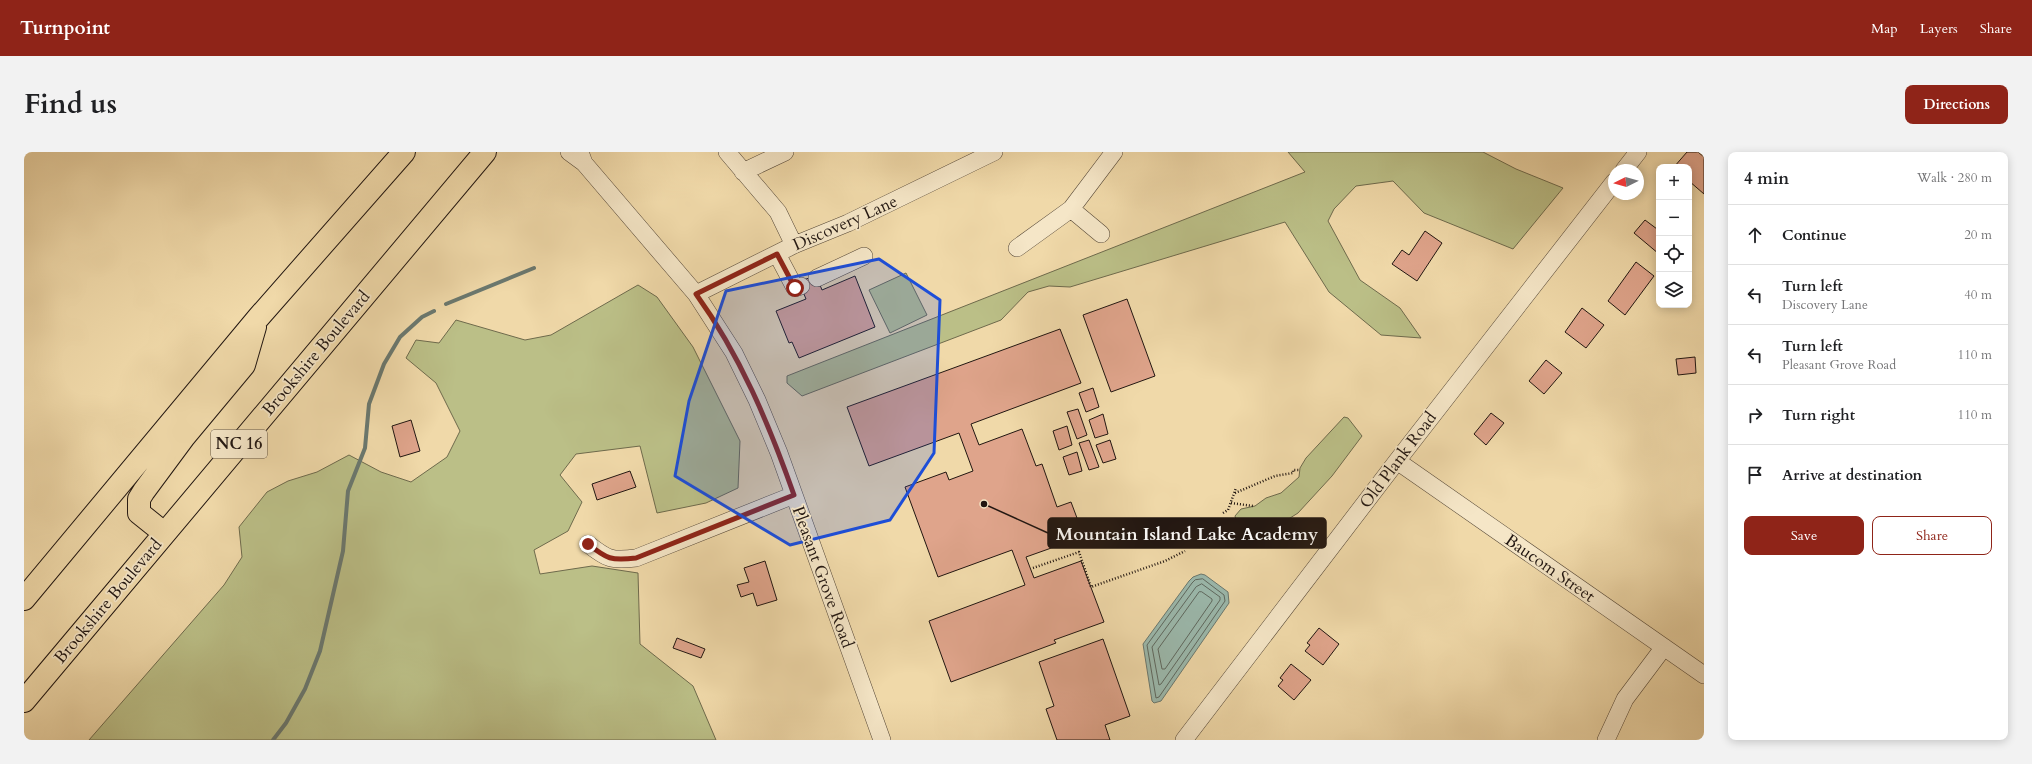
<!DOCTYPE html>
<meta charset="utf-8">
<style>
:root{--surface:#fff;--page:#f2f2f2;--text:#202124;--muted:#757577;--line:#e0e0e0;--accent:#8f2418}
body{margin:0;font-family:Cardo,serif;background:var(--page);color:var(--text)}
.controls{position:absolute;right:12px;top:12px;display:grid;overflow:hidden;border-radius:8px;box-shadow:0 2px 10px #0003}
.controls button{width:36px;height:36px;display:grid;place-items:center;padding:0;border:0;border-bottom:1px solid var(--line);background:var(--surface);color:var(--text);font:20px sans-serif}
.compass{position:absolute;left:1584px;top:12px;width:36px;height:36px;border-radius:50%;background:var(--surface);box-shadow:0 2px 10px #0003;rotate:265deg}
.stop{position:absolute;width:12px;height:12px;margin:-9px;border:3px solid #8f2418;border-radius:50%;background:#fff}
.stop.end{background:#8f2418;border-color:#fff;box-shadow:0 1px 4px #0008}
.list{margin:0;padding:0;list-style:none}
h2{display:flex;justify-content:space-between;align-items:center;height:52px;margin:0;padding:0 16px;font-size:17px}
h2 small{font-size:13px;font-weight:400;color:var(--muted)}
.list li{display:grid;grid-template-columns:26px 1fr auto;gap:12px;align-items:center;box-sizing:border-box;height:60px;padding:0 16px;border-top:1px solid var(--line)}
.list b{display:block;font-size:15px;white-space:nowrap}
.list p{margin:0;font-size:13px;white-space:nowrap;color:var(--muted)}
.list em{font-size:13px;font-style:normal;color:var(--muted)}
.actions{display:flex;gap:8px;padding:12px 16px}
.actions a{flex:1;padding:9px 0;border:1px solid var(--accent);border-radius:8px;text-align:center;font-size:14px;color:var(--accent)}
.actions .main{background:var(--accent);color:#fff}
.icon{flex:none;width:22px;height:22px;fill:none;stroke:currentColor;stroke-width:2;stroke-linecap:round;stroke-linejoin:round}
.map{position:relative;flex:none;width:1680px;height:588px;overflow:hidden;border-radius:8px}
header{display:flex;align-items:center;gap:24px;box-sizing:border-box;height:56px;padding:0 20px;background:var(--accent);color:#fff}
header strong{font-size:19px}
nav{display:flex;gap:22px;margin-inline-start:auto;font-size:14px}
.intro{display:flex;align-items:center;justify-content:space-between;box-sizing:border-box;height:96px;padding:0 24px}
h1{margin:0;font-size:28px}
.button{padding:10px 18px;border-radius:8px;background:var(--accent);color:#fff;font-size:14px;font-weight:700}
main{display:flex;gap:24px;padding:0 24px}
aside{flex:1;background:var(--surface);border-radius:8px;box-shadow:0 2px 10px #0003}
.map>svg:first-child{display:block}
</style>
<header>
<strong>Turnpoint</strong>
<nav><a>Map</a><a>Layers</a><a>Share</a></nav>
</header>
<div class="intro"><h1>Find us</h1><a class="button">Directions</a></div>
<main>
<div class="map">
<svg width="1680" height="588" viewBox="0 0 1680 588">
<rect width="100%" height="100%" fill="#f0d9a9"/>
<filter id="stains"><feTurbulence type="fractalNoise" baseFrequency=".005" numOctaves="4"/><feColorMatrix values="0 0 0 0 .2 0 0 0 0 .09 0 0 0 0 .02 0 0 0 .5 -.17"/></filter>
<radialGradient id="worn" r=".72"><stop offset=".6" stop-color="#630" stop-opacity="0"/><stop offset="1" stop-color="#630" stop-opacity=".3"/></radialGradient>
<path fill="#bbbf87" stroke="#6e6a4c" d="M1264,0H1459L1492,17L1539,36L1489,97L1400,61L1369,29L1332,34L1310,57L1304,69L1336,128L1376,156L1397,186L1357,183L1305,140L1261,70L1046,135L1025,134L1004,140L977,168L778,244L763,231V224L1281,20Z
M882,121L903,163L866,181L845,138Z
M614,133L633,145L669,195L716,289L714,336L682,351L633,361L616,294L552,302L536,323L558,350L544,379L510,398L516,422L568,414L614,421L616,492L669,534L692,588H65L200,433L218,405L215,375L243,340L264,329L293,320L325,303L357,320L387,330L423,305L436,279L412,231L382,206L392,188L415,191L432,168L501,188L527,183Z
M1320,265L1324,266L1338,284L1308,324L1274,361L1247,378C1247,392 1238,397 1226,394L1212,368L1211,364L1217,357L1231,354L1242,346L1257,341L1275,325L1276,316L1282,306Z"/>
<path fill="#9bb9ad" stroke="#6a786f" d="M1177,422L1181,423L1204,440L1205,451L1137,549L1130,551L1128,549L1119,492L1165,429L1169,425Z"/>
<g fill="none" stroke-linecap="round" stroke-linejoin="round">
<path stroke="#5e685f" stroke-width="1" d="M1179,427L1200,443L1201,449L1135,545L1132,546L1123,493L1168,431L1171,428Z
M1178,432L1196,445V448L1137,532L1135,533L1128,495L1172,435Z
M1178,440L1188,447V449L1141,517H1138L1134,497L1175,440Z"/>
<path stroke="#6a786f" stroke-width="4" d="M422,152L510,116
M249,588L262,571L281,537L296,499L319,399L324,339L341,296L345,252L360,212L376,185L398,165L410,159"/>
</g>
<path fill="#dfa48b" stroke="#211611" d="M1663,0H1674L1680,5V42L1665,29V15H1650Z
M1621,68L1633,77L1635,74V102L1610,81Z
M1401,79L1418,91L1393,129L1368,112L1378,98L1385,103Z
M1612,110L1630,124L1601,163L1584,149Z
M792,123L798,138L831,124L851,175L775,206L768,190L765,191L752,159L782,147L775,130Z
M1103,147L1131,224L1087,240L1059,163Z
M1558,156L1580,173L1562,196L1541,180Z
M1036,177L1057,231L947,272L955,293L998,277L1012,314L1018,312L1033,355L1047,350L1053,366L1040,370L1047,389L1002,405L1010,426L1057,409L1080,470L1030,488L1032,491L927,530L905,469L1001,433L988,398L914,425L881,335L922,320L925,328L949,319L935,281L845,314L823,255Z
M1671,205L1672,221L1654,223L1652,207Z
M1522,208L1538,221L1520,242L1505,229Z
M1069,236L1075,255L1062,260L1055,241Z
M1054,257L1063,283L1053,287L1043,260Z
M1467,261L1480,271L1462,293L1450,282Z
M1079,262L1084,282L1071,286L1065,268Z
M387,268L396,299L376,305L368,274Z
M1043,274L1048,293L1035,298L1029,279Z
M1065,288L1075,315L1065,318L1055,291Z
M1086,288L1092,307L1079,311L1072,293Z
M1053,300L1058,319L1045,323L1039,305Z
M606,319L612,335L573,348L568,332Z
M741,409L753,448L733,454L729,441L717,445L713,433L725,430L720,416Z
M1295,476L1315,492L1299,513L1281,499L1286,493L1283,491Z
M653,486L681,497L677,506L649,496Z
M1079,487L1106,564L1081,573L1086,588H1033L1022,557L1030,554L1015,510Z
M1267,512L1287,528L1270,548L1254,534L1259,528L1256,526Z"/>
<g fill="none" stroke-linecap="round" stroke-linejoin="round">
<g stroke="#554737" stroke-width="18">
<path id="minor" d="M545,0L560,11L556,0
M703,0L754,60L770,93
M560,11L672,142L710,201L733,248L755,301L858,588
M1600,18L1614,0
M719,20L761,0
M1047,57L1077,82
M993,96L1047,57L1090,0
M753,102L771,136L777,134
M793,126L840,104
M672,142L770,93L824,71L970,0
M1373,309L1680,523
M564,392C583,407 587,409 612,406L770,343
M1160,588L1373,309L1590,30
M1582,588L1601,547L1640,495"/>
</g>
<g stroke="#211611" stroke-width="24">
<path id="highway" d="M140,381L115,361V347L120,339L160,285L220,213L231,175
M0,447L234,166L380,0
M0,549L461,0"/>
</g>
<path stroke="#211611" stroke-width="2.5" stroke-dasharray="1 2" stroke-linecap="butt" d="M1211,341L1251,324L1269,321V318H1276
M1207,351L1229,354
M1199,361L1204,358L1212,336
M1009,416L1055,400L1067,435L1141,409L1161,399"/>
<use href="#minor" stroke="#f5e6c7" stroke-width="17"/>
<use href="#highway" stroke="#f0d9a9" stroke-width="22"/>
</g>
<g fill="none" stroke-linecap="round" stroke-linejoin="round">
<path stroke="#8f2418" stroke-width="5" d="M564,392C583,407 587,409 612,406L770,343C745,272 716,203 672,142L753,102L771,136"/>
</g>
<path fill="#1d4ed8" fill-opacity="0.2" stroke="#1d4ed8" stroke-width="3" stroke-linejoin="round" d="M855,107L916,148L910,301L866,368L766,393L651,324L665,249L702,139Z"/>
<g text-anchor="middle" dominant-baseline="central" stroke-width="3.5" stroke-linejoin="round" paint-order="stroke">
<rect fill="#f5e6c7" stroke="#615448" stroke-width="1" x="187" y="278" width="56" height="28" rx="3"/>
<g font-size="16" font-weight="bold" fill="#211611">
<text x="215" y="292">NC 16</text>
</g>
<g font-size="17" fill="#211611" stroke="#f5e6c7">
<text transform="translate(821 71) rotate(-24)">Discovery Lane</text>
<text transform="translate(292 201) rotate(-50)">Brookshire Boulevard</text>
<text transform="translate(1374 308) rotate(-53)">Old Plank Road</text>
<text transform="translate(1526 416) rotate(35)">Baucom Street</text>
<text transform="translate(799 425) rotate(70)">Pleasant Grove Road</text>
<text transform="translate(84 449) rotate(-50)">Brookshire Boulevard</text>
</g>
</g>
<path fill="none" stroke="#211611" stroke-width="1.5" d="M960 352L1024 381"/>
<circle fill="#211611" stroke="#f5e6c7" stroke-width="1.5" cx="960" cy="352" r="4"/>
<rect fill="#211611" stroke="#211611" stroke-width="1.5" x="1024" y="366" width="278" height="30" rx="4"/>
<g font-size="18" text-anchor="middle" font-weight="bold" fill="#fff">
<text x="1163" y="388">Mountain Island Lake Academy</text>
</g>
<rect width="100%" height="100%" filter="url(#stains)"/>
<rect width="100%" height="100%" fill="url(#worn)"/>
</svg>
<div class="controls">
<button>+</button>
<button>−</button>
<button><svg class="icon" aria-label="locate" viewBox="0 0 24 24"><circle cx="12" cy="12" r="6"/><path d="M12 2v4M12 18v4M2 12h4M18 12h4"/></svg></button>
<button><svg class="icon" aria-label="layers" viewBox="0 0 24 24"><path d="M12 4l9 5-9 5-9-5zM3 14l9 5 9-5"/></svg></button>
</div>
<svg class="compass" viewBox="-18 -18 36 36"><path d="M0-13l5 13h-10z" fill="#e53935"/><path d="M0 13l5-13h-10z" fill="#757577"/></svg>
<div class="stop" style="left:771px;top:136px"></div>
<div class="stop end" style="left:564px;top:392px"></div>
</div>
<aside>
<h2>4 min<small>Walk · 280 m</small></h2>
<ul class="list">
<li><svg class="icon" aria-label="ahead" viewBox="0 0 24 24"><path d="M12 20V5M6 11l6-6 6 6"/></svg><div><b>Continue</b></div><em>20 m</em></li>
<li><svg class="icon" aria-label="left" viewBox="0 0 24 24"><path d="M17 20v-9H6M10 6l-5 5 5 5"/></svg><div><b>Turn left</b><p>Discovery Lane</p></div><em>40 m</em></li>
<li><svg class="icon" aria-label="left" viewBox="0 0 24 24"><path d="M17 20v-9H6M10 6l-5 5 5 5"/></svg><div><b>Turn left</b><p>Pleasant Grove Road</p></div><em>110 m</em></li>
<li><svg class="icon" aria-label="right" viewBox="0 0 24 24"><path d="M7 20v-9h11M14 6l5 5-5 5"/></svg><div><b>Turn right</b></div><em>110 m</em></li>
<li><svg class="icon" aria-label="arrive" viewBox="0 0 24 24"><path d="M6 21V4h12l-3 4 3 4H6"/></svg><div><b>Arrive at destination</b></div></li>
</ul>
<div class="actions"><a class="main">Save</a><a>Share</a></div>
</aside>
</main>
